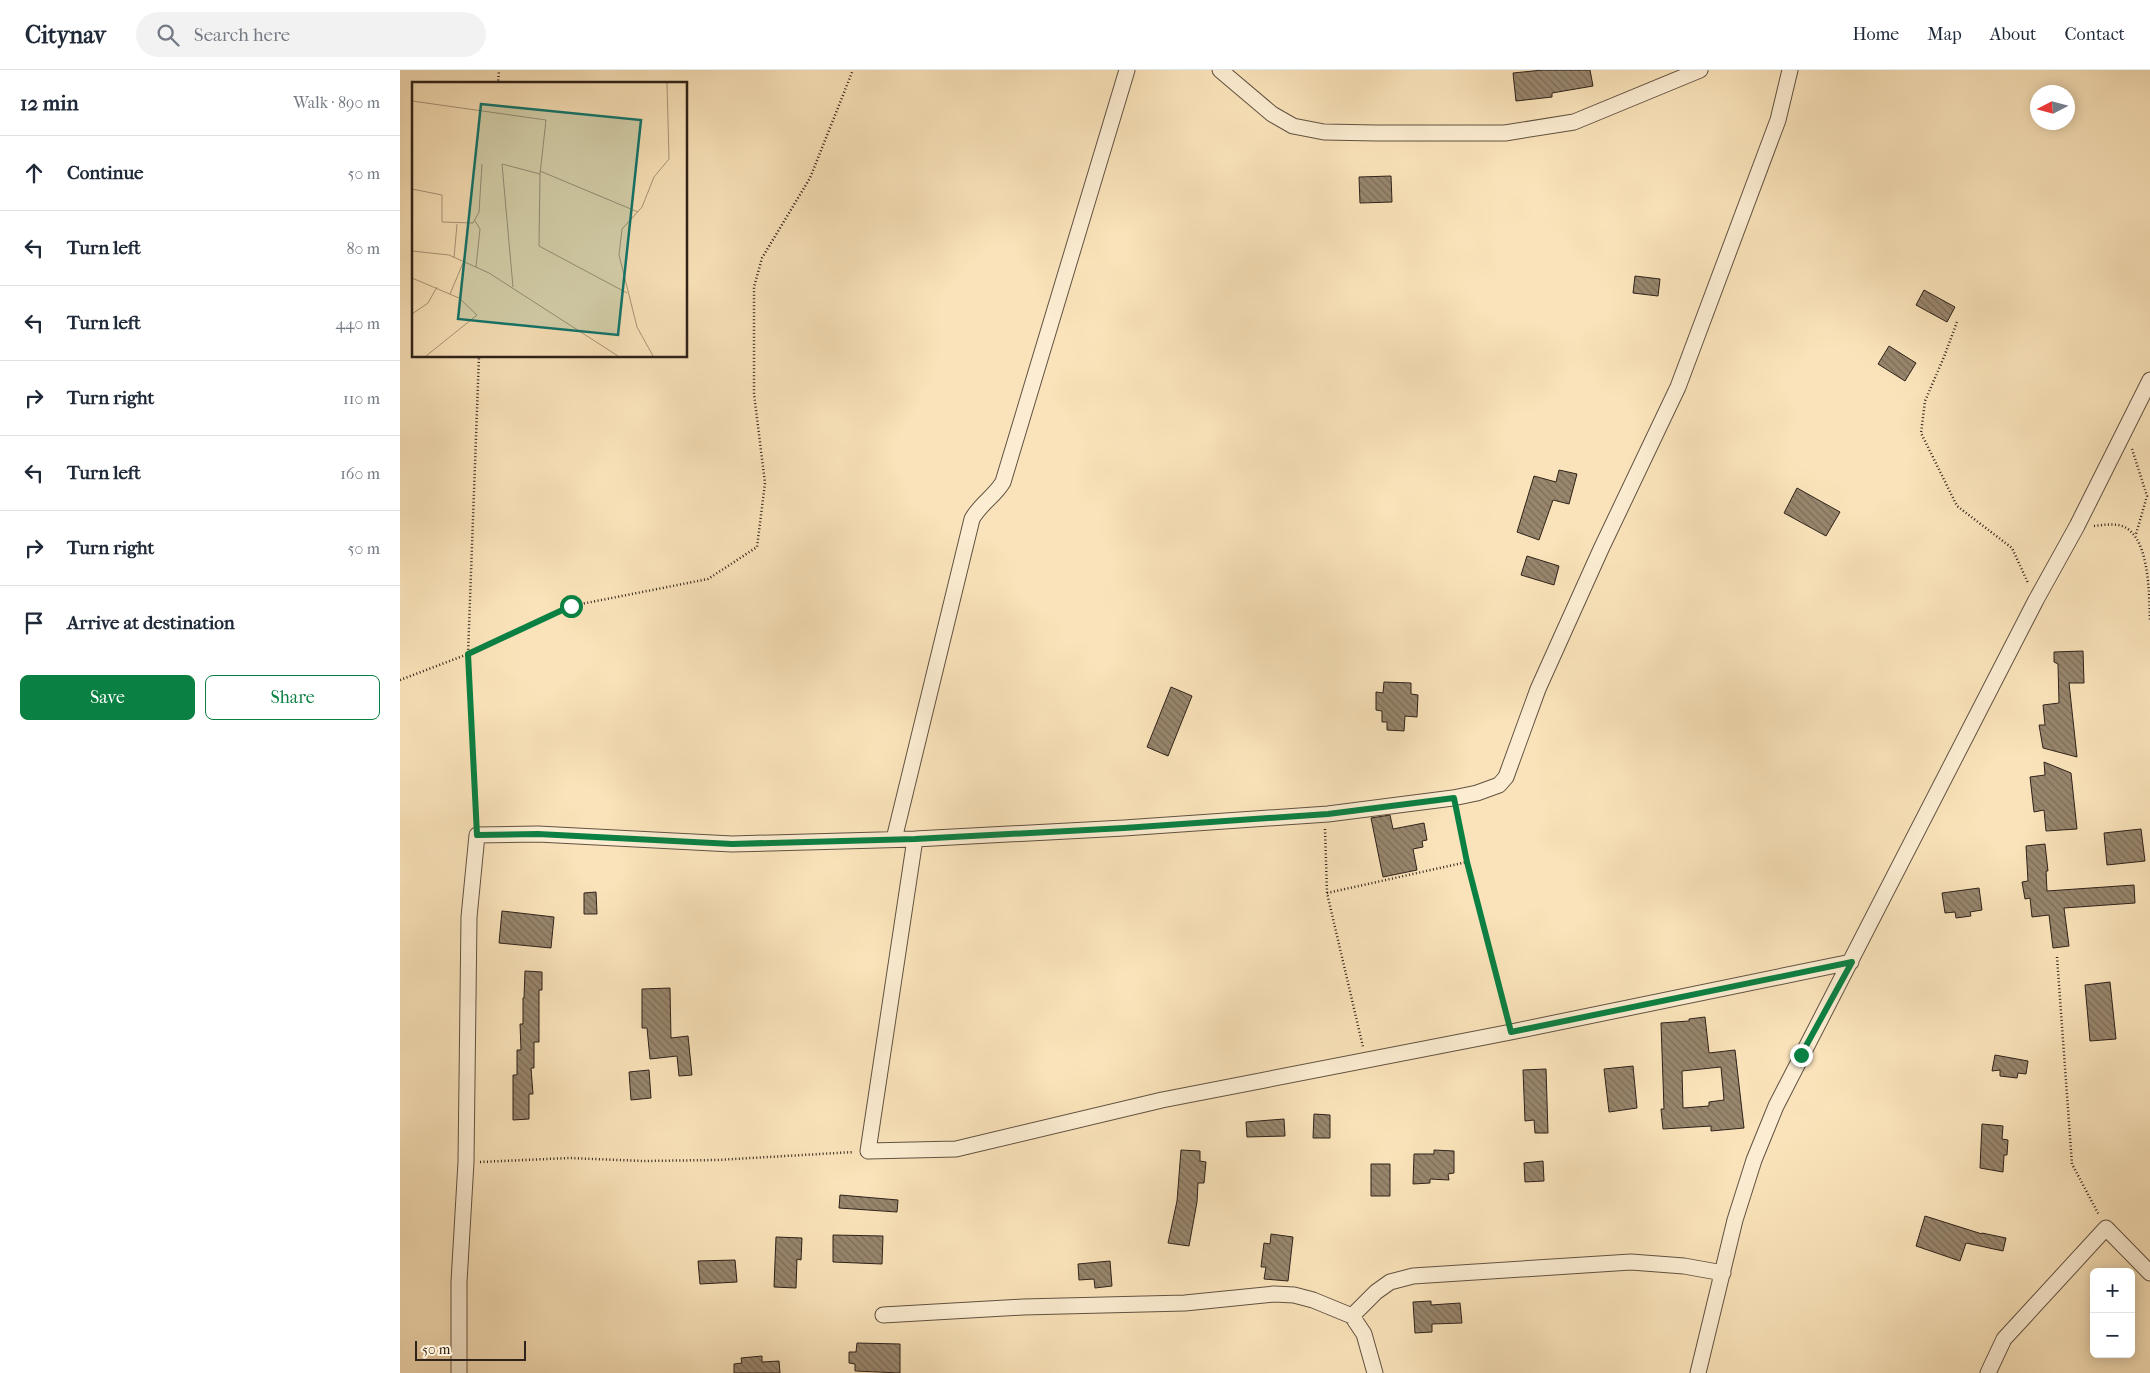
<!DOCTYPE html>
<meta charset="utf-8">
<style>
:root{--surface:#fff;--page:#f2f2f3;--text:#1f2937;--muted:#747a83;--line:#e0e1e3;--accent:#0b8043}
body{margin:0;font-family:"IM FELL French Canon",serif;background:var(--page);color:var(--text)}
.controls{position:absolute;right:15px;bottom:15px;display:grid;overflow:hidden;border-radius:8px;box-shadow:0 2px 12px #0003}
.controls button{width:45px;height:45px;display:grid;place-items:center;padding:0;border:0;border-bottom:1px solid var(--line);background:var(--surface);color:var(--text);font:25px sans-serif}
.compass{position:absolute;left:1630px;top:15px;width:45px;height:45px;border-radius:50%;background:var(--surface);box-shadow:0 2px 12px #0003;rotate:264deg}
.scale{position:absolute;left:15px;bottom:12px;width:111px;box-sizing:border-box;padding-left:5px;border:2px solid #2e221a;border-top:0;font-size:14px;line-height:18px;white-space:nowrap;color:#2e221a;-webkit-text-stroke:4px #fcedd2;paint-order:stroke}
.stop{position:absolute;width:15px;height:15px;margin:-11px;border:4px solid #0b8043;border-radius:50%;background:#fff}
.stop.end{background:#0b8043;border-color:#fff;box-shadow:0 1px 5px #0008}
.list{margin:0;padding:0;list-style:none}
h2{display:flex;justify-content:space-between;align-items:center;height:65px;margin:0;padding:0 20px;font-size:21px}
h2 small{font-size:16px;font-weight:400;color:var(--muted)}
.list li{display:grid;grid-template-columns:32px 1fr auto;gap:15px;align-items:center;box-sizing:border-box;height:75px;padding:0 20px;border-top:1px solid var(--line)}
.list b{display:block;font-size:19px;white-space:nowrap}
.list em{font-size:16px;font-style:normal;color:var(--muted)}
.actions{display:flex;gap:10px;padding:15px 20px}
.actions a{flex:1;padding:11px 0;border:1px solid var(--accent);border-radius:8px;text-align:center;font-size:18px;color:var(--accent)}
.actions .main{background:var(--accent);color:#fff}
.icon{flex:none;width:28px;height:28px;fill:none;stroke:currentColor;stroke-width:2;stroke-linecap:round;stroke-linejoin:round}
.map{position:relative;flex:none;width:1750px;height:1303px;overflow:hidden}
header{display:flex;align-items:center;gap:30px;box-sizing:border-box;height:70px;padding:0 25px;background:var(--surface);border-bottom:1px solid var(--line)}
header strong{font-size:24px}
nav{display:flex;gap:28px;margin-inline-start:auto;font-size:18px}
.search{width:350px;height:45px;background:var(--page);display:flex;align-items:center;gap:12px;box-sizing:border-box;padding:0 18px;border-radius:28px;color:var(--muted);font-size:19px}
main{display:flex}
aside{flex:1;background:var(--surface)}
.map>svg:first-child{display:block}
</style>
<header>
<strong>Citynav</strong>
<div class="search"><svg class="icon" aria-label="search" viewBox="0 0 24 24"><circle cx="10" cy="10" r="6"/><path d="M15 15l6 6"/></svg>Search here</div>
<nav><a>Home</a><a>Map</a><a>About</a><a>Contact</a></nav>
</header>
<main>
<aside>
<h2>12 min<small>Walk · 890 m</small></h2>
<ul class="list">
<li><svg class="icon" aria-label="ahead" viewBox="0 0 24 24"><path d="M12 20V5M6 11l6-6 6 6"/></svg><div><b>Continue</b></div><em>50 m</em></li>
<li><svg class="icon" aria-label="left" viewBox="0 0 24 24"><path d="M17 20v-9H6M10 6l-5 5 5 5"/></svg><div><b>Turn left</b></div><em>80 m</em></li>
<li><svg class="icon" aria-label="left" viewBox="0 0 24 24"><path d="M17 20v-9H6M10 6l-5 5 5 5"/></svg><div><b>Turn left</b></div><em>440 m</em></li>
<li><svg class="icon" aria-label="right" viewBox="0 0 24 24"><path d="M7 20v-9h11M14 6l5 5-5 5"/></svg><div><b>Turn right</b></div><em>110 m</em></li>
<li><svg class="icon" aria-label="left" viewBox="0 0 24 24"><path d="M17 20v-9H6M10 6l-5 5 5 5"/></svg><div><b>Turn left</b></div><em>160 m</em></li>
<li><svg class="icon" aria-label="right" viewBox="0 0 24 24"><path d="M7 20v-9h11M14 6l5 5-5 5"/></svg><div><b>Turn right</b></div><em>50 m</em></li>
<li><svg class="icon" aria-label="arrive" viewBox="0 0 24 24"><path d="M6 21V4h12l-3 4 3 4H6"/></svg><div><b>Arrive at destination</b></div></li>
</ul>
<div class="actions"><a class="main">Save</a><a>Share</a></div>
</aside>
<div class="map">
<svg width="1750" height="1303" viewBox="0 0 1750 1303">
<defs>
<pattern id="building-back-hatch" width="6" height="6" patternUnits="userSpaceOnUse" patternTransform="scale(1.25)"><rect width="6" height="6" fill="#98866d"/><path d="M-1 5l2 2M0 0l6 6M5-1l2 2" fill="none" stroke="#7c6d59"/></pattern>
</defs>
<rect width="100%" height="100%" fill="#fae3ba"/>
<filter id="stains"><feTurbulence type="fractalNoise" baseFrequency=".004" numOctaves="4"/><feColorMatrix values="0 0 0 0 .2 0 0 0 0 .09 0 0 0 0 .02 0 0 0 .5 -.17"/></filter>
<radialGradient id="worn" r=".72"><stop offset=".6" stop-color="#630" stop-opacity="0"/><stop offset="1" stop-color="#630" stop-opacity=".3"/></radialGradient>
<path fill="url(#building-back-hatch)" stroke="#2e221a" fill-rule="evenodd" d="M1143,0H1190L1193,16L1152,23V27L1116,31L1113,3Z
M991,106L992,132L960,133L959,107Z
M1235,206L1260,209L1258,226L1233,223Z
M1524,220L1555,237L1547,252L1516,235Z
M1489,276L1516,293L1505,311L1478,294Z
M1159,400L1177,404L1169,434L1153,430L1139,470L1117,462L1134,406L1156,412Z
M1397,418L1440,442L1426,466L1384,443Z
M1127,486L1159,496L1154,515L1121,505Z
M1683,581L1684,613H1669L1677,687L1643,678L1639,655H1645L1643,635L1659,633L1658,594L1654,592V582Z
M984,612L1011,613V624L1018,625L1017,647L1005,646L1004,661L987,660V652H982V641L976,640V622L983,623Z
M771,617L792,626L768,686L747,677Z
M1644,692L1671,703L1677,759L1646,761L1644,740L1634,742L1630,707L1645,705Z
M990,745L993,759L1024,753L1027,770L1022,771L1023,777L1013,779L1017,800L983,807L971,748Z
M1741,759L1745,791L1707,795L1704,763Z
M1645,774L1648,801H1646L1647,821L1734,815L1735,833L1664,838L1669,876L1653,878L1649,845L1632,847L1630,828L1625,829L1622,812L1628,811L1626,776Z
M1579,818L1582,840L1570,842L1571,846L1556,848L1555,842L1545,843L1542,823Z
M196,822L197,844H184V823Z
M102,841L154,847L151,878L99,873Z
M125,901L142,902V920H139V972H134V998H131L133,1024H129V1049L113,1050V1005H117V980H121L120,954H123V928H124Z
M1710,912L1716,969L1690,971L1685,915Z
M270,918L271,968L288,966L292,1005L279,1006L277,986L250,989L247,958H242V919Z
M1305,947L1309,983L1335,980L1344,1058L1311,1061V1056L1263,1059L1261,1039H1264L1261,953L1289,951V949ZM1321,997L1324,1030L1309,1032V1036L1283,1038L1282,1001Z
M1595,985L1628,991L1626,1004L1618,1003L1617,1008L1600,1006V1000L1592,1001Z
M1233,996L1237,1038L1209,1042L1204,999Z
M1146,999L1148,1063H1135L1134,1050L1125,1051L1123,1000Z
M249,1000L251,1028L231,1030L229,1002Z
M914,1044L930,1045V1068H913Z
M884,1049L885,1066L847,1067L846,1052Z
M1582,1054L1603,1056L1602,1069L1608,1070L1607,1085H1604L1603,1102L1580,1098Z
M781,1080L800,1081V1091L806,1092L804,1113H798L797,1132L789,1176L768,1173L777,1131Z
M1034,1080L1054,1081V1103L1048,1104L1049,1110L1030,1109V1113L1013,1114L1014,1084H1034Z
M1143,1091L1144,1111L1125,1112L1124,1093Z
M971,1094H990V1126H971Z
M440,1125L498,1130L497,1142L439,1138Z
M1525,1146L1582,1164V1163L1606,1168L1603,1181L1566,1173L1560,1191L1516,1176Z
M871,1164L893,1167L888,1211L864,1209L866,1197H861L864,1173L870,1174Z
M433,1165L483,1166L482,1194L433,1192Z
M376,1167L402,1168L401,1190L397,1189L396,1218L374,1217Z
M335,1190L337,1212L300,1214L298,1191Z
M710,1191L712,1216L695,1218L694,1209L679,1210L678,1194Z
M1031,1231V1235L1060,1233L1062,1253L1032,1254V1262L1015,1263L1013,1232Z
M457,1273L500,1274V1303L455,1301V1294L449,1293V1282H456Z
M362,1286V1292L379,1291L380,1303H334V1294L342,1293L341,1288Z"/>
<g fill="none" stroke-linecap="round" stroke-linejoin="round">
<g stroke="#615242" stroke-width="17">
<path id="minor" d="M820,0L872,44L893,56L924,62L977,63H1105L1174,52L1300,0
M494,769L572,449C580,434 595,426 603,412L727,0
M515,769L468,1081L556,1079L762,1030L1111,962L1451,892
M483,1245L623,1237L785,1233L874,1224L894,1225L913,1230L952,1246L964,1264L975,1303
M952,1246L976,1222L990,1212L1013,1206L1231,1192L1284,1196L1323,1203
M59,1303V1212L66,1092L69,847L77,765L138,764L332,774L515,769L724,758L928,744L1053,728L1077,723L1099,715L1106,707L1138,619L1201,479L1278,317L1378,50L1390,0
M1298,1303L1335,1150L1354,1090L1376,1036L1636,530L1677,456L1750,310
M1588,1303L1604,1269L1706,1158L1750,1203"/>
</g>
<path stroke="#2e221a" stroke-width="2.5" stroke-dasharray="1 2.5" stroke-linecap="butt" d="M98,14L99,0
M1557,252L1544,287L1525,331L1521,363L1557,436L1612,478L1628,513
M1732,379L1747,426L1736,464
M1694,456C1702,455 1710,454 1718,455C1750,460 1749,524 1750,551
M0,610L68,584L171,536L308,509L357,477L365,413L354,324V217L362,188L410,108L453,0
M1057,743L1067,792L1107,949
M76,751L68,584L79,286
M925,759L927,823L963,977
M927,823L1067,792
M1657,887L1672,1094L1699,1145
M80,1092L169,1088L244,1091L317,1090L454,1082"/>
<use href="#minor" stroke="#fcedd2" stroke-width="15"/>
</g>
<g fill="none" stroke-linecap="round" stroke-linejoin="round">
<path stroke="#0b8043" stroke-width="6" d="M171,536L68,584L77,765L138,764L332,774L515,769L724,758L928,744L1054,728L1067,792L1111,962L1452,892L1401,985"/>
</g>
<g transform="translate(12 12)">
<rect width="275" height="275" fill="#fae3ba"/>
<path fill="none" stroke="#a8967a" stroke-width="1" d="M0,19L134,38L128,92L127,164L215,211M128,89L226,130M0,107L30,113V140L61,141L67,130L70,82M63,139L68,147L64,185M0,169L37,173L77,191L206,274M42,176L45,142M0,196L47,216L65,233L14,274M101,205L90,82L128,92M38,212L51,181M0,232L16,221L25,205M241,274L225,245L207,173L210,147L230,125L242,95L257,77L255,1"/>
<path fill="#0f766e" fill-opacity="0.15" stroke="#0f766e" stroke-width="2.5" d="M69,22L229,38L206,253L46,237Z"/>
<rect width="275" height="275" fill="none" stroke="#2e221a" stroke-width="2.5"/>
</g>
<rect width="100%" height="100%" filter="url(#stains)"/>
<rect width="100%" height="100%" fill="url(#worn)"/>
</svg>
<div class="controls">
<button>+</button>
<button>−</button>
</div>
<svg class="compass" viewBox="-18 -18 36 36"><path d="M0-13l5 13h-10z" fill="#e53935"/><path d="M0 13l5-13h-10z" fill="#747a83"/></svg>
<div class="scale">50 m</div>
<div class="stop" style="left:171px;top:536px"></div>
<div class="stop end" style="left:1401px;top:985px"></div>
</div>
</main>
